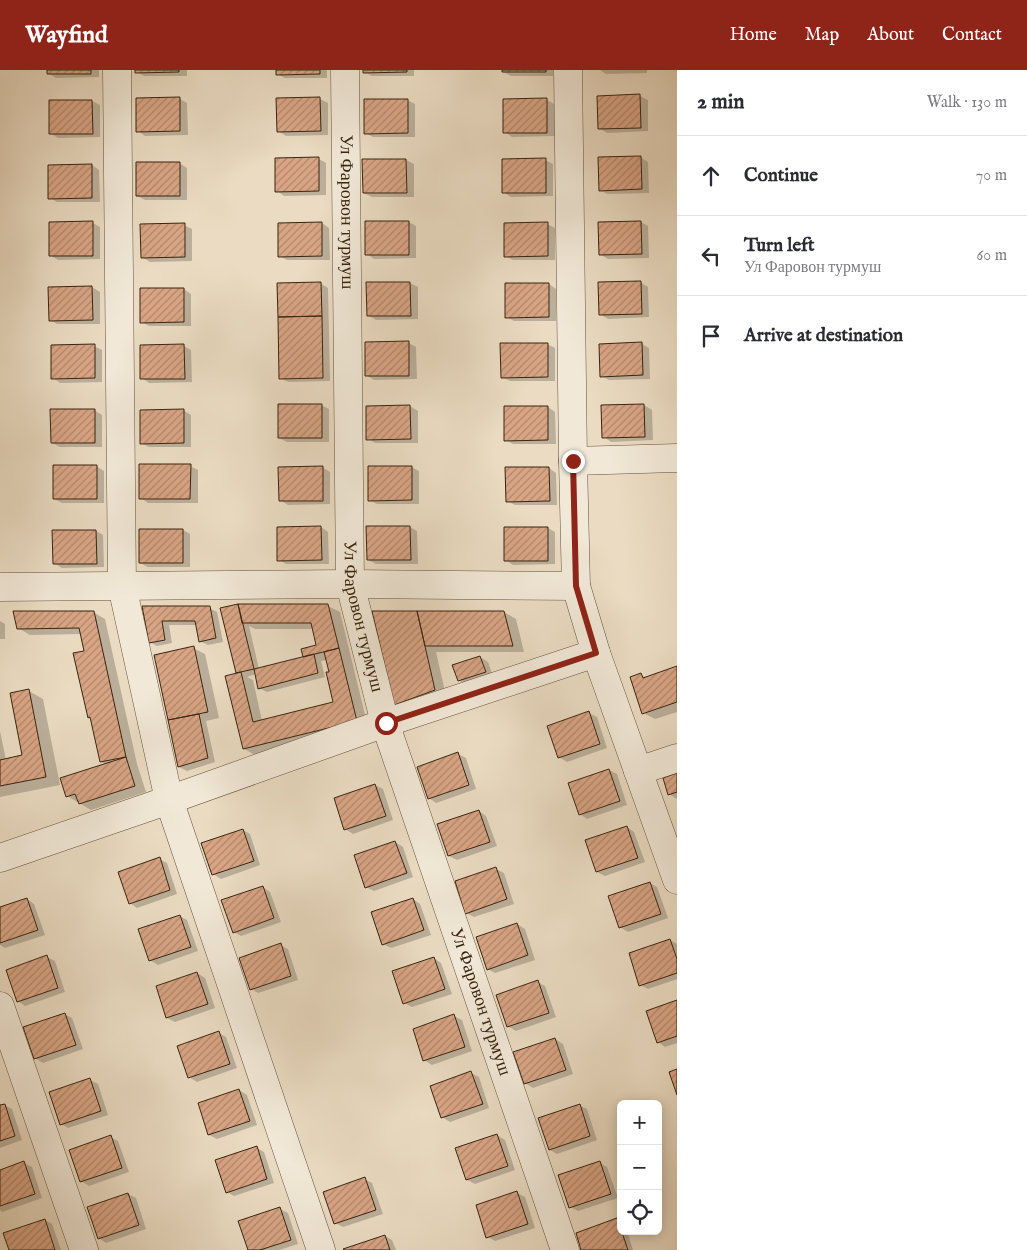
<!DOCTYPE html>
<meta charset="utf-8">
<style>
:root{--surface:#fff;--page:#f7f7f7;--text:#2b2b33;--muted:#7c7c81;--line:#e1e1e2;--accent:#8f2418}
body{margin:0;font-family:"IM FELL English",serif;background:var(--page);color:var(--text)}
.controls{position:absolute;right:15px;bottom:15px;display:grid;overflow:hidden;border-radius:8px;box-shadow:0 2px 12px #0003}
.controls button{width:45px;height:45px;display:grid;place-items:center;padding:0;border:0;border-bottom:1px solid var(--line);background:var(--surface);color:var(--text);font:25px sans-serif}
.stop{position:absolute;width:15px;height:15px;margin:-11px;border:4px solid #8f2418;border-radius:50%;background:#fff}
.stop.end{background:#8f2418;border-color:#fff;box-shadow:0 1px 5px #0008}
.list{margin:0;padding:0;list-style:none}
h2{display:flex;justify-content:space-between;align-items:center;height:65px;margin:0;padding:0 20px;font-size:21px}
h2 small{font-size:16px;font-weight:400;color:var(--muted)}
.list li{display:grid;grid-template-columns:32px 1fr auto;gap:15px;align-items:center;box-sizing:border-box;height:80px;padding:0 20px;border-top:1px solid var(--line)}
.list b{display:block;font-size:19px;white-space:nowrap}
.list p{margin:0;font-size:16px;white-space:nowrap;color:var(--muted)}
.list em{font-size:16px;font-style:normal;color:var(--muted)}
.icon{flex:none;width:28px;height:28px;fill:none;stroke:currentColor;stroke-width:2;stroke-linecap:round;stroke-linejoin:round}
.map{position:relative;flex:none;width:677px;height:1180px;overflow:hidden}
header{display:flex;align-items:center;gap:30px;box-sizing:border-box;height:70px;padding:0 25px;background:var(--accent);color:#fff}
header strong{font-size:24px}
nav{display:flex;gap:28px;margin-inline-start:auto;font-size:18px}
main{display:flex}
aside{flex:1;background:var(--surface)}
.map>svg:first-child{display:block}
</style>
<header>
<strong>Wayfind</strong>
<nav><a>Home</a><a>Map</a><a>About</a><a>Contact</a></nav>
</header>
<main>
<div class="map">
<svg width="677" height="1180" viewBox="0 0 677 1180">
<defs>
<pattern id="building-hatch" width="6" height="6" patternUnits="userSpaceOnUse" patternTransform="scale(1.25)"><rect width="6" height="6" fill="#d9a585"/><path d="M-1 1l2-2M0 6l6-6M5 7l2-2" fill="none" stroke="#b1866b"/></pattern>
</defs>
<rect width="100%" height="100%" fill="#eadbc2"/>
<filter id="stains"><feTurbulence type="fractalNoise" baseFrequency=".004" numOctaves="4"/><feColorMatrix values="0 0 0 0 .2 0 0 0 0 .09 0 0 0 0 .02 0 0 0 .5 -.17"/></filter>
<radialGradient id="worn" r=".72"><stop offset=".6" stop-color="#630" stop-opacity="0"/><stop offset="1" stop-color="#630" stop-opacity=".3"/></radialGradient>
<path fill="#0003" fill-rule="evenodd" d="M48,0H99V7L56,8L48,3Z
M137,0H187V6H144L137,2Z
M277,0H327V8H285L277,4Z
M364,0H414V6H372L364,2Z
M503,0H553V6H511L503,2Z
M600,0H647V3L606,4Z
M640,26L648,30V61L607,63L599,58Z
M180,29L187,33L188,65L145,66L138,61Z
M320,29L328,33V65L286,66L278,61Z
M407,30L415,34V67H373L365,63Z
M547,30L554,34L555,66L512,67L505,62Z
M50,31H92L100,35V67L58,68L50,63Z
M640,87L648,92L649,123L607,124L600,120Z
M319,89L326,93V125L284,126L277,121Z
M364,90H406L414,94V127H372L364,123Z
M545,90L553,94V126L511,127L503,122Z
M179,93L187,98V130H145L137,126Z
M92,95L99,100L100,132H57L50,128Z
M409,152L416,156V188L374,189L367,184Z
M641,152L648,156L649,188L608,189L600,184Z
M93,153L100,157V189L58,190L50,185Z
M322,153L329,158L330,190H287L279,186Z
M547,154L555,158V190H513L505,186Z
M184,155L192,159V191L150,192L142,187Z
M640,212L648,217L649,247L608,249L600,244Z
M320,213L328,218L330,311L288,312L280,308Z
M368,213H410L418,217V249L376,250L368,245Z
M549,214L556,219V251H514L506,247Z
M92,217L100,222V254H57L50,250Z
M184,219L191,224V256H149L142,252Z
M409,273L416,277L417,309L374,310L366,305Z
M547,274L555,278V311H510L502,307Z
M642,274L649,278L650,309L609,310L601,306Z
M94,276L102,280V312L60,313L53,308Z
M184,276L191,280L192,312L149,313L142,308Z
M321,335L329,339V372H287L279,368Z
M644,335L652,340L653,370L611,372L604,367L603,336Z
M410,336L418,341V373H375L368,369Z
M548,337L555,342L556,374H513L506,370Z
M94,340L102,345V377H60L52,373Z
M183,340L191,345V377H149L141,373Z
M96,396L104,401V433H62L54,429Z
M190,396L198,400V433H148L141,428Z
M322,397L330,402V434L288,435L280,430Z
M411,397L419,401V434H377L369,430Z
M549,398L556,403L557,435H515L507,431Z
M321,457L328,462L329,494H286L279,490Z
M410,457L417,461L418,494H376L368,490Z
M548,458L555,462V494L513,495L506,490Z
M183,460L190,464V497H148L140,493Z
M96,461L103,465L104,497L62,498L54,493Z
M328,536L340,542L368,657L255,685L244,679L238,604L222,539ZM249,556L255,559H314L318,576L304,588L259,599ZM327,590L331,602L335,633L262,651L253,610L247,607L256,604L259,618L267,622L325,607L321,591Z
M143,538H209L217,542L223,572L208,575L200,571L197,555H169L172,573L157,576L150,572Z
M93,542L105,549L137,694L146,722L91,740L67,726L106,694L101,692L92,649L89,647L86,582L82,564L30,565L18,558Z
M373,542H504L516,549L524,582H436L446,626L406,641L395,634Z
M0,551L5,554V569H0Z
M193,578L205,584L219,648L206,651L215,692L187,701L179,697L156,586Z
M480,587L488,592L493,606L466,615L459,610Z
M677,598V642L655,649L643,643L641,605L646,608Z
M29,621L43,629L60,715L0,727V661L6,690L24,686Z
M589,643L597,647L607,678L567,692L559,687Z
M458,684L466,688L476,719L436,733L429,728Z
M609,700L617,704L627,735L587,749L580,744Z
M677,704V729L669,724Z
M375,715L383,719L393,750L353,764L345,759Z
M479,741L486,746L497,776L457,790L449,786Z
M627,757L634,762L645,792L605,806L597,802Z
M243,760L250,764L260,795L221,809L213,804Z
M395,772L403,777L413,807L374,821L366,817Z
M159,789L167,793L177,824L137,838L130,833Z
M496,799L504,803L514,834L474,847L466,843Z
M650,813L657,817L668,848L628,862L620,857Z
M263,817L270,822L281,852L241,866L234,862Z
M27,829L34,834L45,865L5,878L0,875V839Z
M413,829L420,834L431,865L391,878L383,874Z
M180,846L187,850L198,881L158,895L150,890Z
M517,854L525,859L535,890L495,903L488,899Z
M670,870L677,874V909L648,919L640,915Z
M280,875L288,879L298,910L258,923L251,919Z
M47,887L55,891L65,922L25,936L18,931Z
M434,888L441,893L452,924L412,937L404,933Z
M197,903L205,908L215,938L175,952L167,948L157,917Z
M537,912L545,916L556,947L516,961L508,956Z
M677,931V973L665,977L658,972Z
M64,944L72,948L83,979L43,993L35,988Z
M454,946L462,950L472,981L432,995L424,990Z
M219,963L226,967L237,998L197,1012L189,1007Z
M555,969L563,974L573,1004L533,1018L525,1013Z
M471,1003L479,1007L489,1038L450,1052L442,1047Z
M90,1010L98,1014L108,1045L68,1058L61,1054Z
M239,1020L247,1025L257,1055L217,1069L209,1065Z
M4,1035L12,1039L22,1070L0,1078V1037Z
M579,1035L587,1039L597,1070L557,1084L550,1080Z
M497,1065L505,1070L515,1100L475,1114L467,1110L457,1079Z
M110,1067L118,1071L129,1102L89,1116L81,1111Z
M257,1078L264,1082L274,1113L234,1126L227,1122Z
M24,1093L32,1097L42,1128L2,1142L0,1140V1101Z
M600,1093L607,1097L618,1128L578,1141L570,1137Z
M364,1109L372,1113L383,1144L343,1157L335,1153Z
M517,1123L525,1127L535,1158L495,1171L488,1167Z
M128,1124L136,1128L146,1159L106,1173L99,1168Z
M280,1139L288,1143L298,1174L279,1180H249Z
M45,1150L52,1154L61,1180H10Z
M617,1150L621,1152V1161H627L633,1180H583Z
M385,1166L392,1170L396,1180H345Z"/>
<path fill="url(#building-hatch)" stroke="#38250f" d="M47,0H91V4H47Z
M135,0H179V2L135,3Z
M276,0H320V4L276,5Z
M363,0H407V2L363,3Z
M502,0H546V2H502Z
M640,24L641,58L598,59L597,26Z
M180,27V61L136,62V28Z
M320,27L321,61L277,62L276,28Z
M547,28V63H503V29Z
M364,29H408V63L364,64Z
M49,30H92L93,64H49Z
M641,86L642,119L599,121L598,87Z
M319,87V121L275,122V88Z
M546,88V123H502V89Z
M362,89H406L407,123H363Z
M136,92H180V126H136Z
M92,94V128L48,129V95Z
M93,151V186H49V152Z
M365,151H409V185H365Z
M641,151L642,184L599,185L598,152Z
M322,152V186L278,187V153Z
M548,152V186L504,187V153Z
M185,153V187L141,188L140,154Z
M641,211L642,244L599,245L598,212Z
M321,212L322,246L278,247L277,213Z
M366,212H410L411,246H367Z
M505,213H549V247L505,248Z
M92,216L93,250L49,251L48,217Z
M140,218H184V252L140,253Z
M322,246L323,308L279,309L278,247Z
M409,271V306H365V272Z
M642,272L643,305L600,307L599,274Z
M500,273H548V307L501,308Z
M95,274V308L51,309V275Z
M184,274L185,309H140V275Z
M278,334H322V368H278Z
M644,334L645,367L602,368L601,335Z
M410,335L411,369L366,370V336Z
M504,336H548V370L504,371Z
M50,339H95V373H51Z
M184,339V373L140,374V340Z
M139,394H191L190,429H139Z
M53,395H97V429H53Z
M323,396V431H279L278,397Z
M368,396H412V430L368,431Z
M505,397H549L550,431L506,432Z
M321,456L322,490L277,491V457Z
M366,456H410L411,490H367Z
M504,457H548V491H504Z
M139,459H183V493H139Z
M52,460H96L97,494H53Z
M238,534H328L339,578L303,587L301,579L316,575L311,553H242Z
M238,534L254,599L236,603L220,538Z
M142,536H210L216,568L199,572L195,551H162L165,570L149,573Z
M13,541H94L126,687L100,692L90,647L88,648L73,583L84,581L79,558L17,559Z
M372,541H417L435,620L394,635Z
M417,541H504L513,576H425Z
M194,576L208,642L168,650L154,585Z
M339,578L357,651L243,679L225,606L241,602L253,652L333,632L326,602H329L324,582Z
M314,584L318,603L258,619L254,599Z
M480,586L486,602L458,611L452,595Z
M677,596V632L642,644L630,607L641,603L643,608Z
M29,619L46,707L0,716V690L22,685L10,623Z
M589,641L600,674L558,688L547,656Z
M199,644L208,688L178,697L168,650Z
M458,682L469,715L428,729L417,697Z
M126,687L135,716L79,734L75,724L66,727L60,708Z
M609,699L620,731L579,745L568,713Z
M677,703V722L668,725L663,708Z
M375,714L386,746L344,760L334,728Z
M479,740L490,772L448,786L437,754Z
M627,756L638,788L596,802L585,770Z
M243,759L254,791L212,805L201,773Z
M395,771L407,803L365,818L354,785Z
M160,787L170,820L129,834L118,802Z
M496,797L507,829L465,844L455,811Z
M650,812L661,844L619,858L608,826Z
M263,816L274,848L233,863L221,830Z
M27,828L38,860L0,873V837Z
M413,828L424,860L382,875L371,842Z
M180,845L191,877L149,891L138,859Z
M517,853L528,885L487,900L476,867Z
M670,869L677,889V903L639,916L629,883Z
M281,873L291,906L250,920L239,888Z
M47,885L58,918L17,932L6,900Z
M434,887L445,919L403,934L392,901Z
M197,902L208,934L166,948L156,916Z
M538,910L549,943L507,957L496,925Z
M677,930V966L657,973L646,941Z
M65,943L76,975L34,989L23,957Z
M454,944L465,977L423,991L413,959Z
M219,961L230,994L188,1008L177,976Z
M555,968L566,1000L524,1014L513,982Z
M677,999V1025L669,1002Z
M471,1001L483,1034L441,1048L430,1016Z
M90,1008L101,1041L60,1055L49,1022Z
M239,1019L250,1051L208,1065L198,1033Z
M5,1034L15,1066L0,1071V1035Z
M580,1034L590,1066L549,1080L538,1048Z
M497,1064L508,1096L466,1110L455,1078Z
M111,1065L122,1098L80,1112L69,1080Z
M257,1076L267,1109L226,1123L215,1090Z
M24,1091L35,1124L0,1136V1100Z
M600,1091L611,1124L569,1138L558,1105Z
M365,1107L376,1140L334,1154L323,1122Z
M517,1121L528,1154L486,1168L476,1135Z
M128,1123L139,1155L98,1169L87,1137Z
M280,1137L291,1170L260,1180H248L238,1151Z
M617,1148L628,1180H581L576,1163Z
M45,1149L55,1180H9L3,1163Z
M385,1165L390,1180H344L343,1179Z"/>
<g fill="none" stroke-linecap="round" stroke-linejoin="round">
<g stroke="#64523c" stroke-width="29">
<g id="minor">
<path d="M117,0L122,516L169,730L321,1180"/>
<path id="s1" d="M345,0L350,514L385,653L565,1180"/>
<path d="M568,0L573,391L576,516L596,583L677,810"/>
<path d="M573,391L677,388"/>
<path d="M0,517L350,514L576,516"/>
<path d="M638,701L677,688"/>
<path d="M0,788L169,730L385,653L596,583"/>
<path d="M0,936L84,1180"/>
</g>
</g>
<use href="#minor" stroke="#f1e8d7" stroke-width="28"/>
</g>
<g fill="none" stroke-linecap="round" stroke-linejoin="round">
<path stroke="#8f2418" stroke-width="6" d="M386,653L596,583L576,516L573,391"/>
</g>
<g text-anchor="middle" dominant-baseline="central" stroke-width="4.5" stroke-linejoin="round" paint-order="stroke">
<g font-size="18" fill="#38250f" stroke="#f1e8d7">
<text stroke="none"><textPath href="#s1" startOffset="142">Ул Фаровон турмуш</textPath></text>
<text stroke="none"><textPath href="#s1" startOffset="548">Ул Фаровон турмуш</textPath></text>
<text stroke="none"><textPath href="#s1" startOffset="952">Ул Фаровон турмуш</textPath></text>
</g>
</g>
<rect width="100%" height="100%" filter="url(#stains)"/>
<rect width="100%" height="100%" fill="url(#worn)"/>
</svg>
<div class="controls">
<button>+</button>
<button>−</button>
<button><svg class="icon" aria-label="locate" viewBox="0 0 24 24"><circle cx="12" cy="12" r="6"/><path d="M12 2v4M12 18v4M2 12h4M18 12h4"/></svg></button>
</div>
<div class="stop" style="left:386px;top:653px"></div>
<div class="stop end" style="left:573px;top:391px"></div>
</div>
<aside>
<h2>2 min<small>Walk · 130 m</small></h2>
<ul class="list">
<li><svg class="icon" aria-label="ahead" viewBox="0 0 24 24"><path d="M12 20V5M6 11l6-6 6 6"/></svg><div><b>Continue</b></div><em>70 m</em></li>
<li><svg class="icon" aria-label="left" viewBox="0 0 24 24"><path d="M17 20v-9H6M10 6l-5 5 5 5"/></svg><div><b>Turn left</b><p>Ул Фаровон турмуш</p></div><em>60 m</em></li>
<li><svg class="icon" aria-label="arrive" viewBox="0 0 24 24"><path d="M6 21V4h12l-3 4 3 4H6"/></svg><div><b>Arrive at destination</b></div></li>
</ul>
</aside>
</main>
